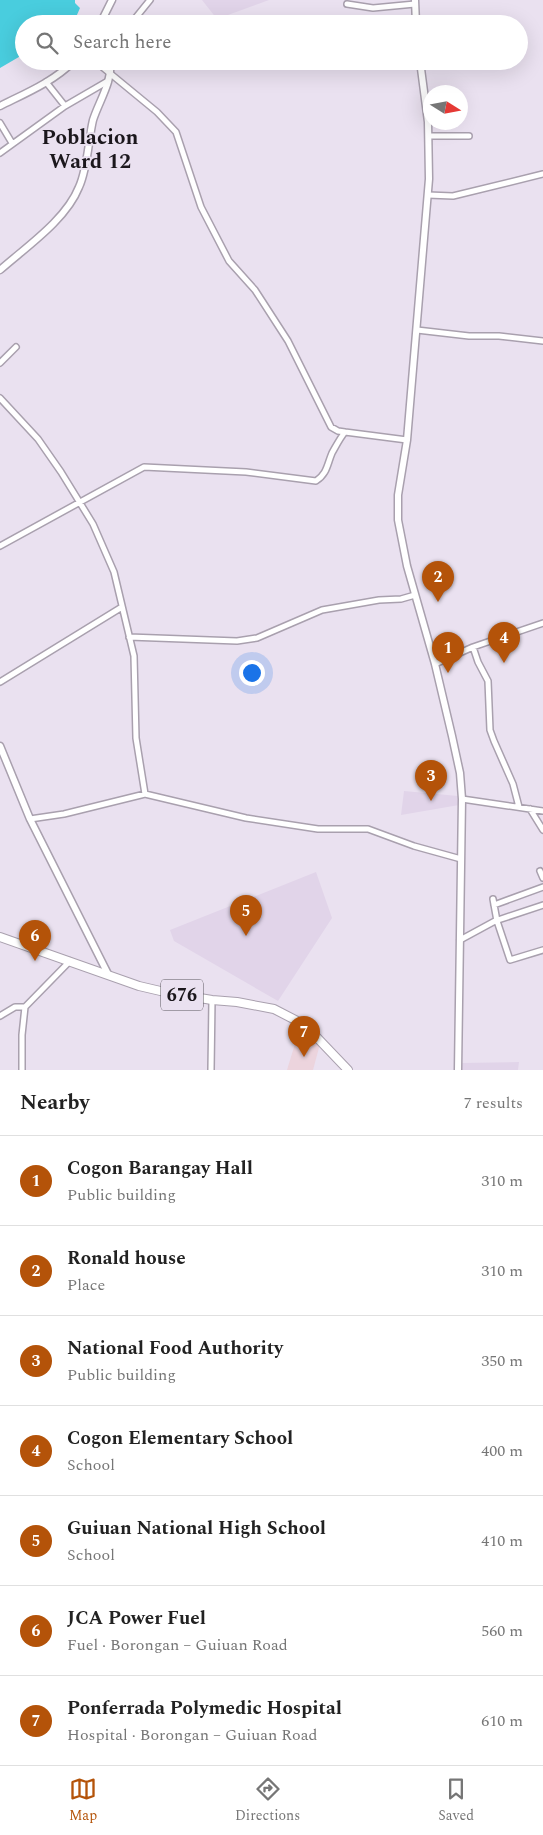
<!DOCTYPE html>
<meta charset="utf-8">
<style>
:root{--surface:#fff;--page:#f2f2f2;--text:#222;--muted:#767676;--line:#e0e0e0;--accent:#b45309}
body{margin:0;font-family:Spectral,serif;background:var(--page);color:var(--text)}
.compass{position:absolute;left:423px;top:85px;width:45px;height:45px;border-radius:50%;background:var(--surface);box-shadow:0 5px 20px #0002;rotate:101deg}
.you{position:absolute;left:251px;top:672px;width:18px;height:18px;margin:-12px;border:4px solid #fff;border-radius:50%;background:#1a73e8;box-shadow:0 0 0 8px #1a73e833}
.badge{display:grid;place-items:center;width:32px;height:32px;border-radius:50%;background:var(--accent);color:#fff;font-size:16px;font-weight:700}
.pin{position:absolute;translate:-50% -41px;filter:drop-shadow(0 1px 2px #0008)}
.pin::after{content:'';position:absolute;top:26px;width:18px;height:15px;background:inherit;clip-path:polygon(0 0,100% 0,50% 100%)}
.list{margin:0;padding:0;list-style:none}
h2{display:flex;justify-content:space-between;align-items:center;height:65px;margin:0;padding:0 20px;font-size:21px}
h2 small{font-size:16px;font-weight:400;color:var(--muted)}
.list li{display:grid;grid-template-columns:32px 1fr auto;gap:15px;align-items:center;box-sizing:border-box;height:90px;padding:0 20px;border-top:1px solid var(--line)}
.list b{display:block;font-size:19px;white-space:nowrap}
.list p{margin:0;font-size:16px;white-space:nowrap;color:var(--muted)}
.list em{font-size:16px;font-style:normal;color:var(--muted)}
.icon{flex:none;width:28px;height:28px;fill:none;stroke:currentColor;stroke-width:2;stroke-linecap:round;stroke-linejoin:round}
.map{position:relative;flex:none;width:543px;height:1070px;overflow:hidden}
.search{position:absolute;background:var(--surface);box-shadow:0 5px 20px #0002;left:15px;right:15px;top:15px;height:55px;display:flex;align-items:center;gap:12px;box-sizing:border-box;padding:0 18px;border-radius:28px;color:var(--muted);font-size:19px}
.sheet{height:695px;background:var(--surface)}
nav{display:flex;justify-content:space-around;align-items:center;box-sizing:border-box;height:70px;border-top:1px solid var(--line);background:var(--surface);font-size:14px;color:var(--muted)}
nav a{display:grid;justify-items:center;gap:2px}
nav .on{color:var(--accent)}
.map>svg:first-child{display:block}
</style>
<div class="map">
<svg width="543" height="1070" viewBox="0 0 543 1070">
<rect width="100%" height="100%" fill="#eae1f0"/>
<path fill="#e1d4e9" d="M202,0H269L217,19Z
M404,791L458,796L459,805L401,815Z
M316,872L332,918L278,1001L174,941L170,930Z
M519,1062L518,1070H461V1063Z"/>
<path fill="#ecd4dd" d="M301,1024L320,1044L313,1070H287Z"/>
<path fill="#49cdde" d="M0,0H75V3L80,8L73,24H24V54L0,68Z"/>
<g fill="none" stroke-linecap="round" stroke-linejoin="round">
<g stroke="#a9a0ae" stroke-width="8">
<path id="minor" d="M347,4L373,8L415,4
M133,21L150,0
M95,61L157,112L176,132L201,207L229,261L255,290L288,341L331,427L338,431L345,432
M46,82L65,106
M0,123L12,143
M429,136H469
M0,153L65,106L108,81
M428,195L453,196L543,174
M417,330L469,336H499L543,341
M0,363L16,347
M0,398L38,439L61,472L93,524L114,572L134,656L136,738L145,794
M0,546L144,467L246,472L316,481C327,474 327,465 332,453C336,446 340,438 345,432L407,440
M129,637L237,641L257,638L322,610L379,600L401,599L415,595
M473,647L478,662L488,681L490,730L494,741L513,784L519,807
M435,664L473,647L543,623
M0,682L122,607
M462,799L543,811
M530,809L543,830
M30,819L64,814L145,794L246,818L318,829H368L414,846L461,859
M540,871L543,878
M493,899L497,921L510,960L543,950
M494,905L543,887
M460,940L495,921L543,905
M0,1016L15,1007H25
M22,1070V1035L25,1007L70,961
M211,1070L212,1000"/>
</g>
<g stroke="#a9a0ae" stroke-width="9">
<path id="tertiary" d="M415,0L416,24
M100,24L112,0
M420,61L428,122L429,179L407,440L398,495V520L407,566L435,664L452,736L460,773L462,799L458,1070
M0,106C26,93 53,82 74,61
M0,270C26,247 66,220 79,187C88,167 88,141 93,120C99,101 113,81 110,61
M0,746L30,819L108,974"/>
</g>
<g stroke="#a9a0ae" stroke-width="10">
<path id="primary" d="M0,937L139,986L169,993L212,1000L237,1002L274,1009L305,1025L348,1070"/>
</g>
<use href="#minor" stroke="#fff" stroke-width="5"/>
<use href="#tertiary" stroke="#fff" stroke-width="6"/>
<use href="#primary" stroke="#fff" stroke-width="8"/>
</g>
<g text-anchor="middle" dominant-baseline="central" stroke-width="4" stroke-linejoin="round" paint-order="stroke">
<rect fill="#eae1f0" stroke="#59545c" stroke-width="1" x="161" y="979.5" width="42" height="31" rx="4"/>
<g font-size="18" font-weight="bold" fill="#1b171c">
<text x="182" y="995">676</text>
</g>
<g font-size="21" font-weight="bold" fill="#1b171c" stroke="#eae1f0">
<text x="90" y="138">Poblacion<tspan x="90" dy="24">Ward 12</tspan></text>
</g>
</g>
</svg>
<svg class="compass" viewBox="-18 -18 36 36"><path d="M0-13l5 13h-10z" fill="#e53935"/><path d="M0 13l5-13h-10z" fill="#767676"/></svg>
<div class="you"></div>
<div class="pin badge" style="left:448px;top:673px">1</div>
<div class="pin badge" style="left:438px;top:602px">2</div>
<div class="pin badge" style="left:431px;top:801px">3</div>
<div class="pin badge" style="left:504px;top:663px">4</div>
<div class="pin badge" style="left:246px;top:936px">5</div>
<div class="pin badge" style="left:35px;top:961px">6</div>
<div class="pin badge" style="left:304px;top:1057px">7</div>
<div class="search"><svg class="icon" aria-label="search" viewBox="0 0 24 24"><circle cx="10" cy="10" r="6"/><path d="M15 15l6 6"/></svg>Search here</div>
</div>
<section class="sheet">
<h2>Nearby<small>7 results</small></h2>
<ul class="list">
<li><span class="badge">1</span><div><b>Cogon Barangay Hall</b><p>Public building</p></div><em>310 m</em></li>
<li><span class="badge">2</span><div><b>Ronald house</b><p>Place</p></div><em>310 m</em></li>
<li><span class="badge">3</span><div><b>National Food Authority</b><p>Public building</p></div><em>350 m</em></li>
<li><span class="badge">4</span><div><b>Cogon Elementary School</b><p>School</p></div><em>400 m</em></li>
<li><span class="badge">5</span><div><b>Guiuan National High School</b><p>School</p></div><em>410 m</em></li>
<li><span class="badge">6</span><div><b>JCA Power Fuel</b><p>Fuel · Borongan – Guiuan Road</p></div><em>560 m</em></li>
<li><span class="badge">7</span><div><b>Ponferrada Polymedic Hospital</b><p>Hospital · Borongan – Guiuan Road</p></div><em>610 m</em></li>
</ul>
</section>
<nav>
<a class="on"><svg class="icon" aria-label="map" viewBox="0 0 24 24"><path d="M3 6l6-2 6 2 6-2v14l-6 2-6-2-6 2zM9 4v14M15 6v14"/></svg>Map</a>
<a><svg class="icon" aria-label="directions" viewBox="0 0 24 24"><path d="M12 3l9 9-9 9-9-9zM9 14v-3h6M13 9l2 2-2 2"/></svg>Directions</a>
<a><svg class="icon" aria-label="saved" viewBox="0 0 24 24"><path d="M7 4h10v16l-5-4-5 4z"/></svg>Saved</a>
</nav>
